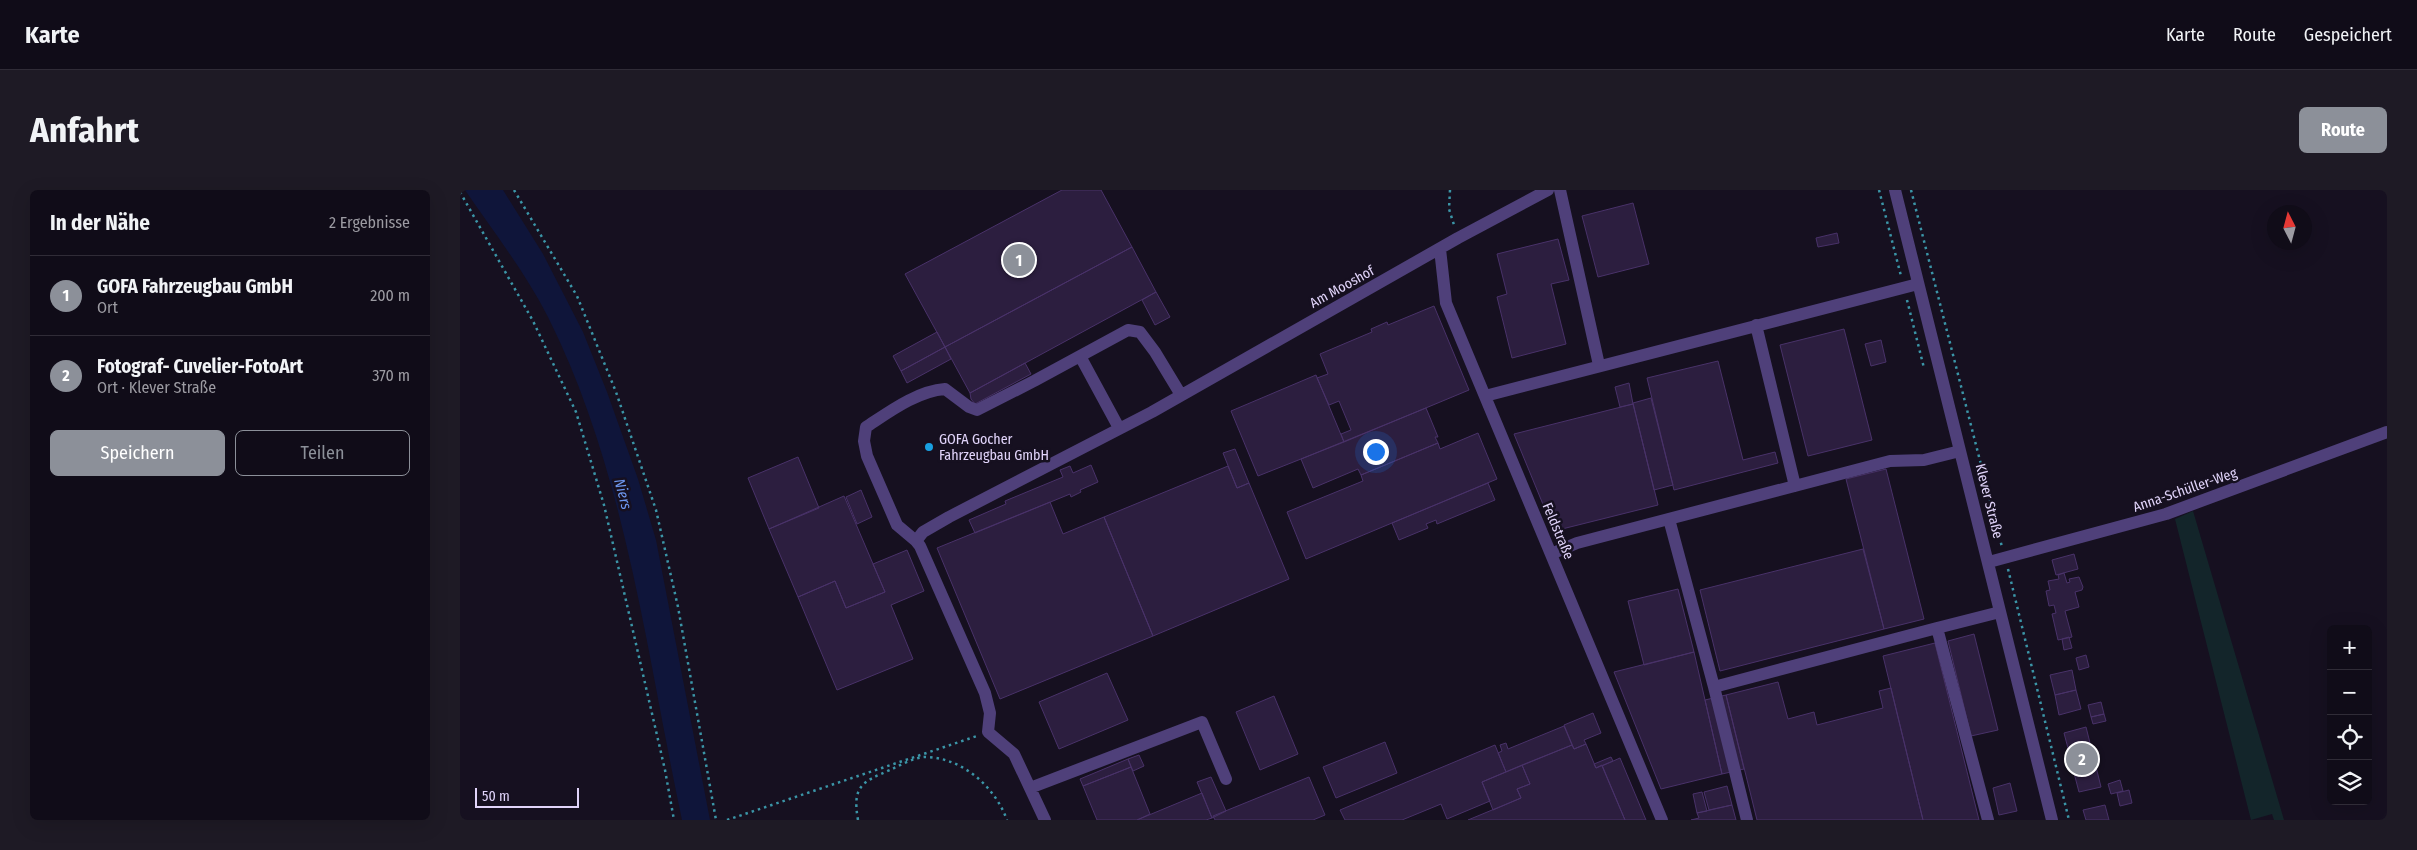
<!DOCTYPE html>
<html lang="de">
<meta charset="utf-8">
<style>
:root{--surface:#100c18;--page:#1e1a25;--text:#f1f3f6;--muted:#9c9ba2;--line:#302c37;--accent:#8c9099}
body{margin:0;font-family:"Fira Sans Condensed",sans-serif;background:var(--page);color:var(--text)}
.controls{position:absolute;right:15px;bottom:15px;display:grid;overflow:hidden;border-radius:8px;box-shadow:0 5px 20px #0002}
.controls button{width:45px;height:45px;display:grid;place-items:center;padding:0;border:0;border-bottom:1px solid var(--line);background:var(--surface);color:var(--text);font:25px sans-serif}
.compass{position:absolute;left:1807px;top:15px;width:45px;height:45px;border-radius:50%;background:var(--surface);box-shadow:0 5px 20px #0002;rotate:354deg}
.scale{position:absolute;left:15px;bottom:12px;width:104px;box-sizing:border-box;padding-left:5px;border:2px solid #e1d4fa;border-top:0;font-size:14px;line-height:18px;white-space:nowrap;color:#e1d4fa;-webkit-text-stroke:4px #161020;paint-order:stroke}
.you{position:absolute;left:915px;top:261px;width:18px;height:18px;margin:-12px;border:4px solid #fff;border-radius:50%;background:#1a73e8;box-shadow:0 0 0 8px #1a73e833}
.badge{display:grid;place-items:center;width:32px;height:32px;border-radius:50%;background:var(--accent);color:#fff;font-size:16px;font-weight:700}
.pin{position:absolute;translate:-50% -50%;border:2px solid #fff;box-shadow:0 1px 5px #0006}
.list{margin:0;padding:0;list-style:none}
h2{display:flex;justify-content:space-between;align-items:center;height:65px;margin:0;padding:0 20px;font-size:21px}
h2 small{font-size:16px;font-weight:400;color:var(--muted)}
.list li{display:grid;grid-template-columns:32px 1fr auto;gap:15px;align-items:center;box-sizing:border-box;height:80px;padding:0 20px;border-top:1px solid var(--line)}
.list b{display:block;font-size:19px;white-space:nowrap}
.list p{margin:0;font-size:16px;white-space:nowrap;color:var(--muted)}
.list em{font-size:16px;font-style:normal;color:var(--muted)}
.actions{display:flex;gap:10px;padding:15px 20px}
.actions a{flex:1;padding:11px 0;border:1px solid var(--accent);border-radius:8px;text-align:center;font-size:18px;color:var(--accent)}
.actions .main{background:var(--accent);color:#fff}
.icon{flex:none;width:28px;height:28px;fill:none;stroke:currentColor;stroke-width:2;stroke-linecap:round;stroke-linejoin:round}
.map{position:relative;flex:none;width:1927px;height:630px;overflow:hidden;border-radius:8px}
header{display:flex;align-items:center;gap:30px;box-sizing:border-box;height:70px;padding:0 25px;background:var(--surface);border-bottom:1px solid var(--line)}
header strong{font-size:24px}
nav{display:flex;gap:28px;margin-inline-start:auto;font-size:18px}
.intro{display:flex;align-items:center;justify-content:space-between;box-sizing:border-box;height:120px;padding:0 30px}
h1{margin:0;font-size:35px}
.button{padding:12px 22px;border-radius:8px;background:var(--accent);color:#fff;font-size:18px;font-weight:700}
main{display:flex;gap:30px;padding:0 30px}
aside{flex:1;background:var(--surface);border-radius:8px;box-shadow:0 5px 20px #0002}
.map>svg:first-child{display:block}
</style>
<header>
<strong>Karte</strong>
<nav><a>Karte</a><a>Route</a><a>Gespeichert</a></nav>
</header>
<div class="intro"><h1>Anfahrt</h1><a class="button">Route</a></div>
<main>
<aside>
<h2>In der Nähe<small>2 Ergebnisse</small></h2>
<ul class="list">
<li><span class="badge">1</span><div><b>GOFA Fahrzeugbau GmbH</b><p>Ort</p></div><em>200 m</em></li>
<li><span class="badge">2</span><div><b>Fotograf- Cuvelier-FotoArt</b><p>Ort · Klever Straße</p></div><em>370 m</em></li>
</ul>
<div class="actions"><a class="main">Speichern</a><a>Teilen</a></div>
</aside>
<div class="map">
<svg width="1927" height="630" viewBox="0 0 1927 630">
<rect width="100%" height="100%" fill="#161020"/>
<path fill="#13252a" d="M1733,321L1824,630H1814L1812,624L1791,630L1715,329Z"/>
<path fill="#0f153a" d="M5,0H43L83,64L123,142L147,202L178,289L196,350L250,630H222C186,461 166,283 88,127C65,82 33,41 5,0Z"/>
<path fill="#2c1e3f" stroke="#493269" d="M602,0H641L672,57L485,157L445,84Z
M1173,13L1189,74L1138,87L1122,26Z
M1377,43L1379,53L1358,57L1356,48Z
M1098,49L1109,90L1091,94L1106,154L1052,168L1037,107L1047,104L1037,64Z
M672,57L696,102L510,203L485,157Z
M696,102L710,127L695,135L682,110Z
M974,116L1009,200L884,252L881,244L891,240L879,211L869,215L857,188L868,184L860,164L912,142L911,139L927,132L928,135Z
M1384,139L1412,250L1348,266L1320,155Z
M477,142L485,157L441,181L433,166Z
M1421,150L1426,172L1411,176L1405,154Z
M485,157L491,169L447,193L441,181Z
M1258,171L1283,270L1315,262L1318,273L1214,300L1187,188Z
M565,173L571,184L515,214L511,209L510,203Z
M856,185L884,252L798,286L771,221Z
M1169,193L1173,214L1160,217L1155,197Z
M1191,208L1213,295L1194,300L1173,213Z
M1173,214L1198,315L1094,341L1054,244Z
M966,218L978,247H975L978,253L901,285L898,279L853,298L841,269Z
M1018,243L1037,289L846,369L827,322L903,291L901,285L978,253L980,259Z
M775,259L789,293L777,298L763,263Z
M338,267L359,318L309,339L288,288Z
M631,275L638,292L620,300L621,302L611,307L610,304L515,343L509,330L546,314L545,311L603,287L600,280L610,276L613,283Z
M768,276L777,298L789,293L829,389L693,446L644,327Z
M1426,279L1464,429L1424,439L1386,289Z
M1028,293L1035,310L977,334L976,330L966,334L968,338L939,350L932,333Z
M401,300L412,327L397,334L386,307Z
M384,306L425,402L386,418L375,391L338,407L309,339Z
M590,312L603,344L644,327L693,446L540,509L477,358Z
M1403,359L1424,439L1260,481L1240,400Z
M447,360L464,401L431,415L453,469L377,500L338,407L375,391L386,418L425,402L413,374Z
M1614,364L1618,379L1596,385L1592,370Z
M1604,383L1607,393L1610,392L1609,389L1619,387L1623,397L1622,400L1615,402L1619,417L1605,421L1612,447L1598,450L1592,424L1596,423L1594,415L1589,416L1586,401L1590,400L1588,391L1599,389L1598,385Z
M1218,399L1234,462L1184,475L1168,411Z
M1514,444L1538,540L1511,546L1488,451Z
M1609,447L1612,458L1604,460L1602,449Z
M1475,453L1519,630H1463L1423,466Z
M1234,462L1262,584L1201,599L1154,482Z
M1626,465L1629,477L1619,480L1616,468Z
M1612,480L1616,500L1595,505L1590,485Z
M647,483L668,530L599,559L579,512Z
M1318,492L1328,529L1354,522L1357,535L1423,518L1419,501L1431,498L1463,630H1297L1266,505Z
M1616,500L1621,519L1599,525L1595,505Z
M1266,505L1284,579L1262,584L1245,510Z
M814,506L838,564L800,580L776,522Z
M1641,512L1644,524L1631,527L1628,515Z
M1133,523L1141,543L1124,550L1126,554L1114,559L1104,535Z
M1644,524L1646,531L1633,534L1631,527Z
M1104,536L1112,555L1046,582L1038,563L1042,561L1040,555L1046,553L1048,559Z
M1626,537L1631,557L1609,562L1604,543Z
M925,552L937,583L876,608L863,577Z
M1126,554L1136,578L1142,575L1165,630H1008L1061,608L1057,599L1070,594L1062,575L1112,555L1114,559Z
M1035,555L1046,582L1022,592L1030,611L987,629L981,614L942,630H885L880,620Z
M1631,557L1636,577L1614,583L1609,562Z
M679,565L684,576L673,581L668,569Z
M1151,567L1153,571L1136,578L1134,574Z
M1160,568L1186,630H1165L1142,576Z
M668,569L671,577L623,596L620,589Z
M1062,575L1070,594L1057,599L1061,608L1033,620L1022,592Z
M671,577L690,624L677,630H637L623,596Z
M1636,577L1641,597L1619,602L1614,583Z
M751,587L766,621L752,628L737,592Z
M849,587L865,625L853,630H755L753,626Z
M1660,590L1663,601L1651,604L1648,594Z
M1550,593L1557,621L1539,625L1533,598Z
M1267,596L1272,615L1249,620L1244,602Z
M1669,600L1672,613L1660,616L1657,603Z
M1242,602L1247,621L1237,623L1233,604Z
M742,603L752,628L746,630H677Z
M1272,615L1276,630H1231L1239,628L1237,623Z
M1645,615L1649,630H1626L1623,620Z"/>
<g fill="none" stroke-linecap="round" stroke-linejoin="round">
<path stroke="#3b95a7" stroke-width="2.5" stroke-dasharray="2.5 4" stroke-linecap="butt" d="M54,0L117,106L156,202L196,320L218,417L256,630
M990,0L989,19L994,35
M1419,0L1441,86
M1451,0L1542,357
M0,2L73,131L116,222L144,315L205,580L214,630
M1447,110L1464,178
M1548,379L1609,630
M267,630L517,546
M398,630C392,596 402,592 430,580C441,575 454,567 466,567C503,568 535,597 547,630"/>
<path stroke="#4f407a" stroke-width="12" d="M1100,0L1139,175
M1435,0L1592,630
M980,59L986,113L1202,630
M1296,135L1335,296
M620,166L659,238
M1025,206L1458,94
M1209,329L1254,497L1287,630
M456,351L437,335L407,266L404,251L406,237C429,222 457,201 485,199L509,217L517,220L574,191L668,140L680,142L695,162L721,205
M1091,364L1117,353L1430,271L1464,270L1500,261
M1529,372L1706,324L1927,242
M1477,438L1540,422
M1254,497L1477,438L1528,630
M570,598L742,532L766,589
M585,630L554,564L528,542L530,523L525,503L460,356L456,351L463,342L489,327L692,222L998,48L1088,0"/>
</g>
<circle fill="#19a0e1" stroke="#161020" stroke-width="2" cx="469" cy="257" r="5"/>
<g text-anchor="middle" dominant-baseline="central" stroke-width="5" stroke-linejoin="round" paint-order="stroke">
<g font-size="14" fill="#e1d4fa" stroke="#161020">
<text transform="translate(882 97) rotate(-29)">Am Mooshof</text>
<text transform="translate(1725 300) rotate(-19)">Anna-Schüller-Weg</text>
<text transform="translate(1529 311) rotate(76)">Klever Straße</text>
<text transform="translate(1098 341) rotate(67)">Feldstraße</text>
</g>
<g font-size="14" fill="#e1d4fa" stroke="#161020" text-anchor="start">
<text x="479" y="249">GOFA Gocher<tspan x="479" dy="16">Fahrzeugbau GmbH</tspan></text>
</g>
<g font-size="15" font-style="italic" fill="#6d96ef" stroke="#161020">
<text transform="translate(163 304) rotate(75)">Niers</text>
</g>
</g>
</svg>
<div class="controls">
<button>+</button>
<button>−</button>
<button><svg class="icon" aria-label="locate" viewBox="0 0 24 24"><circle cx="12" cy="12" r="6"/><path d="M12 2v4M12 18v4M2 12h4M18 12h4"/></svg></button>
<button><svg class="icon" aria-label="layers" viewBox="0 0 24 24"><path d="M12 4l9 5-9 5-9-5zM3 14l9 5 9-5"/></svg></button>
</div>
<svg class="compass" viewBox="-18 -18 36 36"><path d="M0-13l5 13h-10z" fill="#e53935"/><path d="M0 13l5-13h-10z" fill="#9c9ba2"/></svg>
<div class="scale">50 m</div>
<div class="you"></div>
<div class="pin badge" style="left:559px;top:70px">1</div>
<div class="pin badge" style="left:1622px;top:569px">2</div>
</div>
</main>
